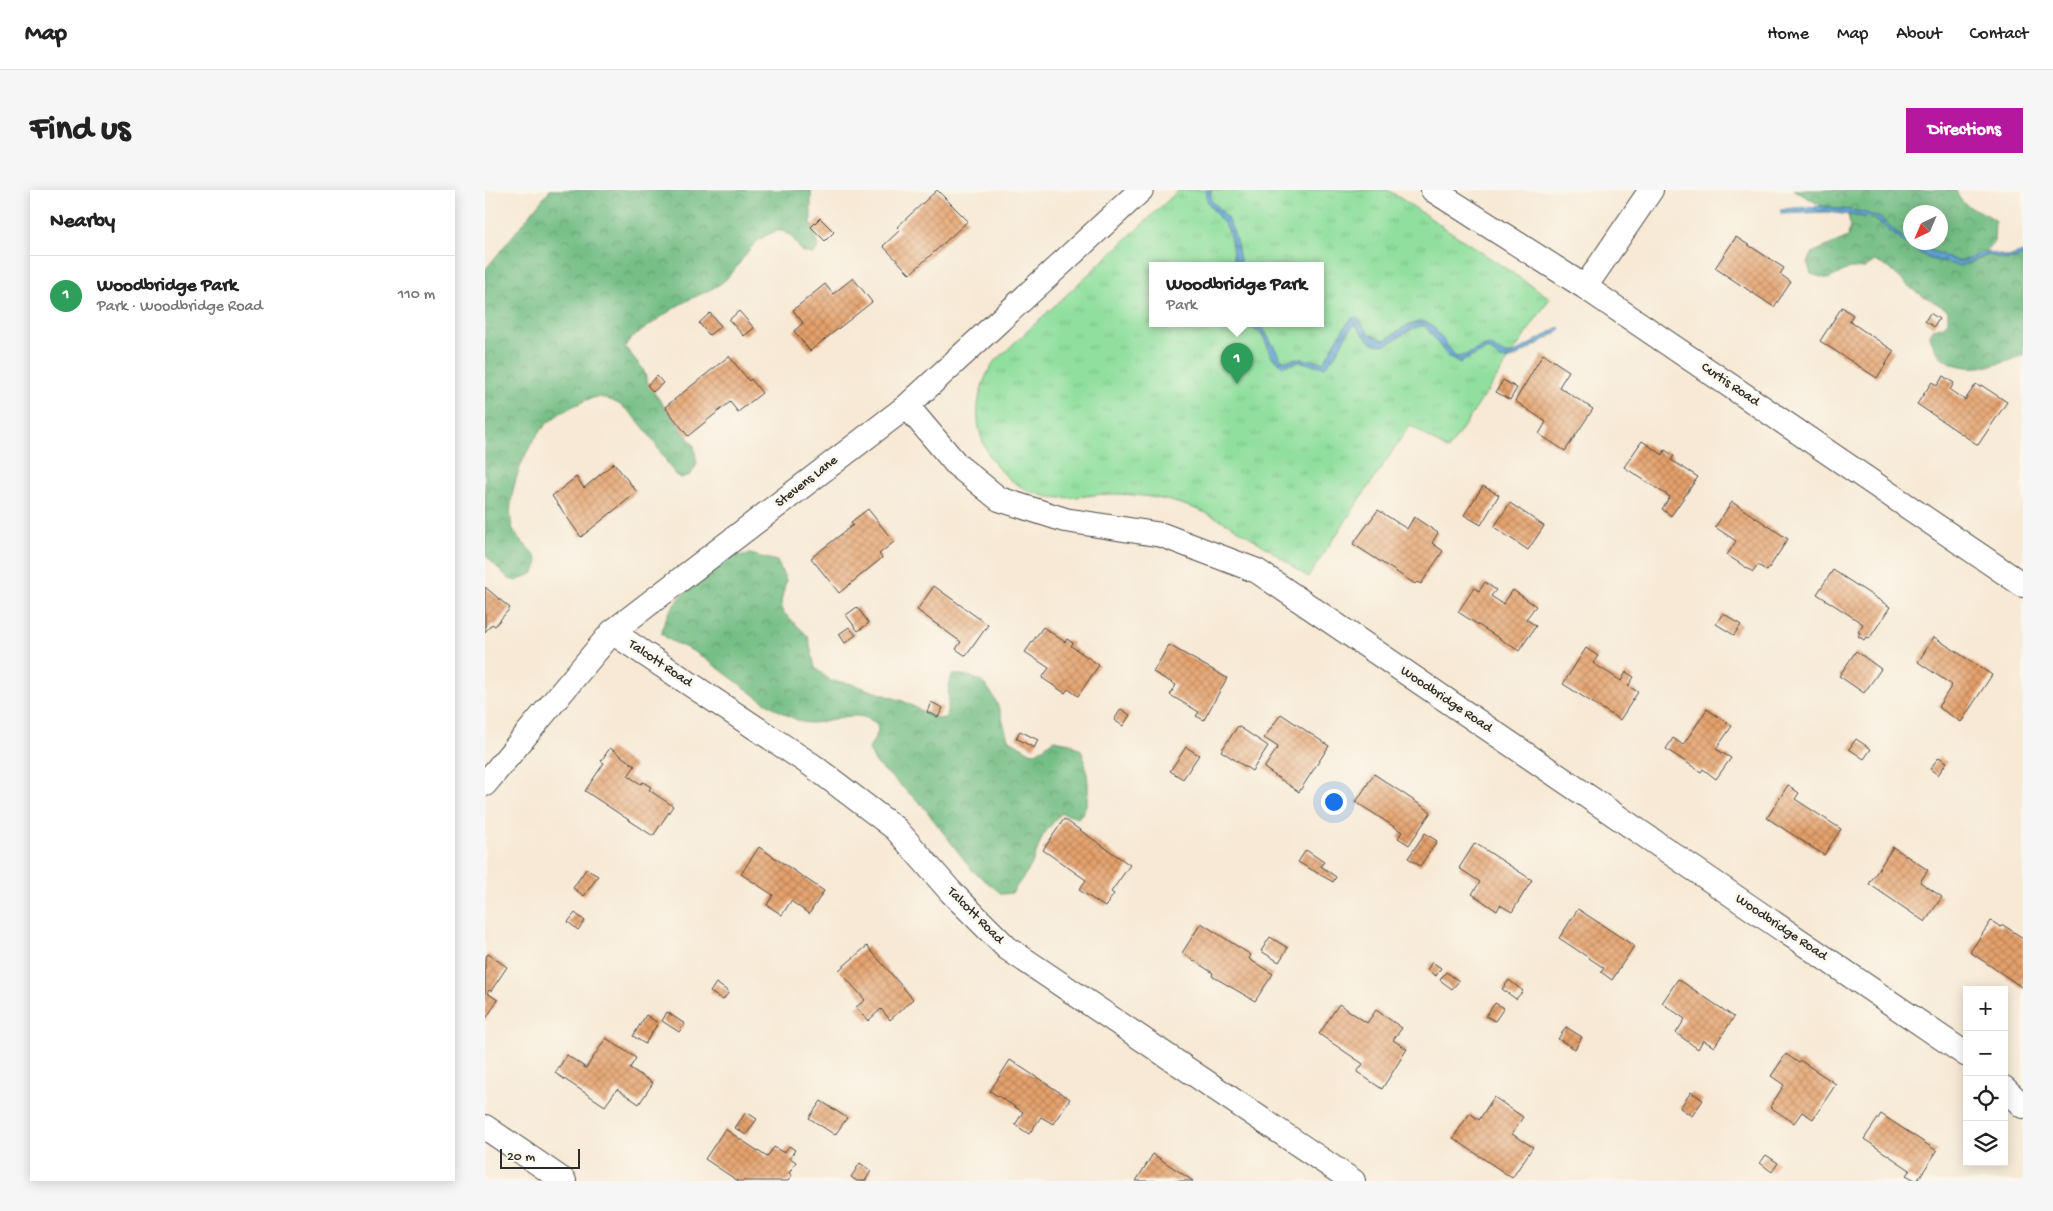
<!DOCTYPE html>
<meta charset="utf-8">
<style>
:root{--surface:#fff;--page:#f6f6f6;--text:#222;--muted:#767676;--line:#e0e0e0;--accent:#b5179e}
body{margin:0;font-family:"Gochi Hand",sans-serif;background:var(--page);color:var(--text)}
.controls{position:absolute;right:15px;bottom:15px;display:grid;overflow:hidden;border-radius:0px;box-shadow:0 2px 12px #0003}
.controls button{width:45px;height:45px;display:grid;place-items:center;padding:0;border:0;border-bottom:1px solid var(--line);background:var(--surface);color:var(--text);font:25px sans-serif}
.compass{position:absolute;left:1418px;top:15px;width:45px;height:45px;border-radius:50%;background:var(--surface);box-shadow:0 2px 12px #0003;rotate:224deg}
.scale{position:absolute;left:15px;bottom:12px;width:80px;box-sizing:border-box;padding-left:5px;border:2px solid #2b2b2b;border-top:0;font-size:14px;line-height:18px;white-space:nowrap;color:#2b2b2b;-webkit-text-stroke:4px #fbf7ec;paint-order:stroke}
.you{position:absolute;left:848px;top:611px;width:18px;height:18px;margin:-12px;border:4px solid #fff;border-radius:50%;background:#1a73e8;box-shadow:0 0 0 8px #1a73e833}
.badge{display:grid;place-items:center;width:32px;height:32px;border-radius:50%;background:var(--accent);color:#fff;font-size:16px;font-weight:700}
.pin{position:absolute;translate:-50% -41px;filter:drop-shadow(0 1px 2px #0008)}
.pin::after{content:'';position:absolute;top:26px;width:18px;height:15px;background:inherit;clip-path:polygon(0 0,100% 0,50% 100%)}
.popup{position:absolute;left:664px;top:72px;width:175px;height:65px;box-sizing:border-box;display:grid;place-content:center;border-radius:0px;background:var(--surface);filter:drop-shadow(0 1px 4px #0005);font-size:16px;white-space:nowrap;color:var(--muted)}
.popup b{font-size:19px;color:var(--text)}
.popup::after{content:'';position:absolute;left:50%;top:100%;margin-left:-10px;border:10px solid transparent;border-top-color:var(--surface)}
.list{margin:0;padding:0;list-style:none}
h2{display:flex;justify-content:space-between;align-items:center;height:65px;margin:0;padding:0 20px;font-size:21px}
h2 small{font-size:16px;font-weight:400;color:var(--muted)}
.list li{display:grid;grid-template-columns:32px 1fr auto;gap:15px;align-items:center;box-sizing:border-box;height:80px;padding:0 20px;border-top:1px solid var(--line)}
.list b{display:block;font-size:19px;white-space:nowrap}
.list p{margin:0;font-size:16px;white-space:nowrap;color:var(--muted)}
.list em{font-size:16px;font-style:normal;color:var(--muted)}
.icon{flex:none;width:28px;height:28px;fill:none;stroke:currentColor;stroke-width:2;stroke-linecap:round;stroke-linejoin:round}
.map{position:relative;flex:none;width:1538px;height:991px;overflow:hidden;border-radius:0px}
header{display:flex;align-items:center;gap:30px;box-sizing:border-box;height:70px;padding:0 25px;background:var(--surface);border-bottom:1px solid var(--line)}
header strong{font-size:24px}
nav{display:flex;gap:28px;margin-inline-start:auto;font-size:18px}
.intro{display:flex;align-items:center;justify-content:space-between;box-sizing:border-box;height:120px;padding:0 30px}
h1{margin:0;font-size:35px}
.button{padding:12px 22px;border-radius:0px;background:var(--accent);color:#fff;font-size:18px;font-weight:700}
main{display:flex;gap:30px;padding:0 30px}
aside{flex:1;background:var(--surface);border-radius:0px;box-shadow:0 2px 12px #0003}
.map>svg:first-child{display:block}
</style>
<header>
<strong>Map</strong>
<nav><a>Home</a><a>Map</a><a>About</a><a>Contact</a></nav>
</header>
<div class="intro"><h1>Find us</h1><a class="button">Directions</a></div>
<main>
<aside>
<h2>Nearby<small></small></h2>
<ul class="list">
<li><span class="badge" style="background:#2e9e5b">1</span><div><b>Woodbridge Park</b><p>Park · Woodbridge Road</p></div><em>110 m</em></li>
</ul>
</aside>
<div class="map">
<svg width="1538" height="991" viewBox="0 0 1538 991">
<defs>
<pattern id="forest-crowns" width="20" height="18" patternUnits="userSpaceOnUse" patternTransform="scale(1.25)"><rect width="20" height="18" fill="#74be85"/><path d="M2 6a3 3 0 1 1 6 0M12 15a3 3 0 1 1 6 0" fill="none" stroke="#5f9b6d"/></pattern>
<pattern id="park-tufts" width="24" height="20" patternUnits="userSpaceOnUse" patternTransform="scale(1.25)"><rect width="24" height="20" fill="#90df9e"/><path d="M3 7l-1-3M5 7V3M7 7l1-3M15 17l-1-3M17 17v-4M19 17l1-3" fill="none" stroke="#7cc088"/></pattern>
<pattern id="water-waves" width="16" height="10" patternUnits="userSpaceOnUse" patternTransform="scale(1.25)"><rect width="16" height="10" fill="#5ea4d4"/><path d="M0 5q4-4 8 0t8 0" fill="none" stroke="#4e86ac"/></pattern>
<pattern id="building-cross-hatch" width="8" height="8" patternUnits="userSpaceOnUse" patternTransform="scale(1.25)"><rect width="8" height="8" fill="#e5a16c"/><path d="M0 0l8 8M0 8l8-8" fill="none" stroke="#ba8359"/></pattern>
</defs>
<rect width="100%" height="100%" fill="#fbf7ec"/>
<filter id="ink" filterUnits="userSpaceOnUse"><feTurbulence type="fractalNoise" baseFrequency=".02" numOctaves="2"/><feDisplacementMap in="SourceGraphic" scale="10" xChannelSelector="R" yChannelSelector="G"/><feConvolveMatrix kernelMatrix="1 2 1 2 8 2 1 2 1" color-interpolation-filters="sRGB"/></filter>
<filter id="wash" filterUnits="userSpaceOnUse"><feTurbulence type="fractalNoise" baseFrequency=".0096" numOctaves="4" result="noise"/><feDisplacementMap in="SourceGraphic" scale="20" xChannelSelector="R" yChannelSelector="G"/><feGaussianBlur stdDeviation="1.12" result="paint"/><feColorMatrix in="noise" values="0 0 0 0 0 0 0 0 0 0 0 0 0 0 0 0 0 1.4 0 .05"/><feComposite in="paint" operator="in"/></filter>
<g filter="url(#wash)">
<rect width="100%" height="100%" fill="#f7e9d5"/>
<path fill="url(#forest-crowns)" stroke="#507458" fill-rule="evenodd" d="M65,0H326V34L334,56L328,64L317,62C310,52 304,37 289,42C260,52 257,79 235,94C223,102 207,107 194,115C177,126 161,138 144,150L140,157L158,179L164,196L209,256L212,274L205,285L196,288L190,284C172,259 153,218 122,209C112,205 103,209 93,214C81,219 68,227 59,237C39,258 22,303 26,332C28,349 48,358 53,372L49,383L31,391L24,389L0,365V80Z
M1309,0H1471C1476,21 1498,18 1510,31L1509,52L1500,62L1485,69L1472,71L1422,51L1395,28L1378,22L1337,16ZM1426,22H1456V52H1426Z
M1363,25L1388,28L1426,58L1445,69L1483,74L1503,65L1523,70L1538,67V165C1509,179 1454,190 1445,145L1448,139L1459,136L1463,131V120L1428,100L1404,78L1390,71L1379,78H1365L1343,89L1326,84L1323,74L1327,63L1363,47L1365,34Z
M265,364L292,371L301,390L296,412L298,422L323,446L330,478L346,491L363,493L418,511L453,529L460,528C466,515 461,499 467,485C509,482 514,519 523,549L545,562L551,563L569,550L585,553L596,560C603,579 609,614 593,628L576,623L558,645L546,676L527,703L517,704L487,680L438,616L390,572L384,559L393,542L392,534C367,514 340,538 318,532C286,522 243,483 213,464C201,456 187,454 177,444C177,416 225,376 249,367C254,365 260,365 265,364Z"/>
<path fill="url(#park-tufts)" stroke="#5e8564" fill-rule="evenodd" d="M694,0H903L1065,108L963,260L925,235L823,387C783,359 744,328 696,314C673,307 649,304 625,304C609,304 593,308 576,308C540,307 508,283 497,249C488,223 494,196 508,173ZM668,75H836V133H668Z"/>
<path fill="url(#water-waves)" stroke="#446880" d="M721,0H726V10C748,29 751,47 756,75H749C748,64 747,51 743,40C737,27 718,15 721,0Z
M1337,16L1378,22L1395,28L1422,51L1472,71L1485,69L1496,62H1504L1523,67L1538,62V67L1523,70L1503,65L1475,76L1445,69L1426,58L1388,28L1342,22L1296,24V19Z
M869,127L873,128L884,144L900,150L921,136L937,131L947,135L971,167C983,166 992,158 1004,155L1020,164H1028L1074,137L1076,140L1029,168L1017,170L1003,159L974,173L964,168L940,136C913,136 900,179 871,135H869C857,148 854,165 840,177L815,172L798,176L787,167L777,144L759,133H772L778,138L796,169L801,171L812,168L838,172C847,161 859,133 869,127Z"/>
<g id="blocks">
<path fill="url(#building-cross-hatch)" d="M452,0L483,31L425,84L398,56L415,40L412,37Z
M335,28L349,42L340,51L326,37Z
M1251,47L1299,78L1295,84L1306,92L1289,117L1230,78Z
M368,88L387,112L325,161L309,141L318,133L308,120L340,94L348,104Z
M1357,117L1368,125L1364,131L1409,161L1392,188L1335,151Z
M254,121L269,138L259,146L244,130Z
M225,123L236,136L224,145L214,133Z
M1445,123L1454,129L1449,137L1440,131Z
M1058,164L1084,181L1074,197L1108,219L1080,261L1054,244L1061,232L1030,211Z
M244,166L264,191L266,189L277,203L253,222L245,212L203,246L180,217Z
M172,186L178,193L168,202L162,195Z
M1458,186L1469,193L1465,200L1480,210L1491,194L1495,197L1496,195L1522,212L1493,255L1432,214L1447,192L1452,196Z
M1018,190L1032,198L1025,210L1011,202Z
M1157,251L1178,265L1180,260L1189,266L1186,270L1213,287L1186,326L1177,319L1185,307L1139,277Z
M129,273L152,302L96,347L67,306L91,287L99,298Z
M998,296L1014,305L996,335L979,325Z
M1247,312L1303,349L1282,381L1273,375L1268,382L1242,365L1251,351L1230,337Z
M1025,313L1059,336L1043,360L1009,337Z
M383,319L409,352L394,364L397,368L354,403L326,368L368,335L366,332Z
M893,320L922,339L929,327L953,343L947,353L958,361L936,394L932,392L930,394L868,354Z
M1348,380L1405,417L1384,449L1381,447L1379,450L1373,446L1375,443L1373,442L1378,434L1332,404Z
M1000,392L1011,400L1006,406L1018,414L1028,400L1051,416L1041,429L1051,436L1034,461L973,422L989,398L994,401Z
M449,396L503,435L481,466L471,459L476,452L432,420Z
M0,397L25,418L10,436L7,434L0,442Z
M372,417L384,433L373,441L361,425Z
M1238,423L1256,435L1249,445L1231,434Z
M364,437L371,445L360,453L354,444Z
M558,437L580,452L582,449L588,453L586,456L614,475L593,506L583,499L580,503L557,488L564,478L540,462Z
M1449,447L1507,485L1476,532L1453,517L1467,495L1433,472Z
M684,455L742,488L719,530L711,526L714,522L685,505L691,495L668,482Z
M1101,458L1113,466L1108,473L1136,491L1141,482L1149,487L1143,496L1153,502L1135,530L1078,494Z
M1371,461L1396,479L1379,503L1354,486Z
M446,512L458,518L453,527L442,522Z
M636,519L645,525L638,536L629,530Z
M1222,519L1247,536L1231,559L1246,568L1231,589L1218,579L1216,582L1181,559L1188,548L1198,555Z
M796,524L844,556L814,602L779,578L793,557L779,548Z
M753,536L783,556L767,581L736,561Z
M535,541L553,550L549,558L531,548Z
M1371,549L1386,559L1379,569L1364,559Z
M701,557L714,565L698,589L685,581Z
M125,558L150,576L143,586L156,594L158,592L166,597L164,600L188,616L168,646L100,601L119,573L116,571Z
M1454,567L1462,572L1453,585L1445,579Z
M889,584L946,622L924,655L913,648L917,642L871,612Z
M1303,595L1314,603L1310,609L1356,639L1339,665L1282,628Z
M579,629L645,675L626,702L629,704L620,717L594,700L601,690L558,660Z
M940,643L952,651L935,676L923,668Z
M990,653L1047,690L1027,722L1015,715L1012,721L987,704L995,692L974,678Z
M274,657L339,701L324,724L306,711L297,725L282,715L288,705L256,684Z
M1408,657L1443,680L1435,692L1457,707L1440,732L1384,694Z
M821,660L839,672L836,676L851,687L848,692L813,672Z
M101,679L113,686L99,706L88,698Z
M1093,719L1149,756L1127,790L1116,782L1119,778L1074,748Z
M90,723L100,731L93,740L83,732Z
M1506,731L1516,737L1518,735L1538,748V798L1485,762Z
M716,733L766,765L764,769L788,784L770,811L727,786L728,783L697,763Z
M785,747L803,758L794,772L776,761Z
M382,756L428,809L405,830L396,819L383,831L371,817L380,810L354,780Z
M3,764L22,777L6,801L4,800L2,803L13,810L0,830V769Z
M947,772L956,778L951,786L942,780Z
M961,782L974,791L967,799L955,790Z
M1193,789L1249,827L1229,857L1218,850L1213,859L1191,843L1200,829L1177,813Z
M1024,790L1038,801L1031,809L1017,799Z
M231,793L244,802L238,810L225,802Z
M1010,813L1019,818L1010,831L1001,826Z
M854,814L882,833L891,820L917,838L908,850L922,859L897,899L872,882L878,874L834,844Z
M182,822L200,834L194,842L177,831Z
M161,825L173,833L160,854L148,846Z
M1081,837L1097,847L1090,859L1073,849Z
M121,848L151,868L145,878L168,893L154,914L132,899L120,916L70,883L82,865L101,878Z
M1301,864L1314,873L1316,871L1351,894L1328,929L1317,922L1309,933L1285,917L1299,895L1286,886Z
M525,870L585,909L568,934L556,927L544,944L530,935L538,922L505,901Z
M1206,902L1218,910L1207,926L1195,918Z
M1009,907L1038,927L1027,944L1048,957L1027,988L968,948L985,923L994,930Z
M336,911L362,928L350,945L324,928Z
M261,922L272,929L261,945L250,938Z
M1396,924L1452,961L1432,991L1421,985L1425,980L1379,949Z
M240,939L282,967L289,957L299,963L304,956L310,960L305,968L311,972L304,983L307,985L303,991H253L220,969Z
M668,964L708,991H651Z
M1281,965L1293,973L1287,982L1275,973Z
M375,973L386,981L380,991H372L366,987Z"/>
</g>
</g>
<g filter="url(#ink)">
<use href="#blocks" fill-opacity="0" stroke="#4a4844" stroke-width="1"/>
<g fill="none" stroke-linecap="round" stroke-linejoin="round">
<g stroke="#4a4844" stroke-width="26">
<path id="minor" d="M948,0L1100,97L1538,395
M1100,97L1166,0
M422,216L472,275L514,309L580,330L677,345L772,381L1482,865
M127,442L328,576L411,639L466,702L522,758L868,991
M0,594L127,442L422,216L656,0
M1519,898L1538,916
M0,937L79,991"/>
</g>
<use href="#minor" stroke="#fff" stroke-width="24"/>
</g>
</g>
<g text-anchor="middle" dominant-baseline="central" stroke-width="5" stroke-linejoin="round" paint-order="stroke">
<g font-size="14" fill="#2b2b2b" stroke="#fbf7ec">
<text transform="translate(1245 195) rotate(34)">Curtis Road</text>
<text transform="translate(322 292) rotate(-38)">Stevens Lane</text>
<text transform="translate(175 474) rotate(34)">Talcott Road</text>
<text transform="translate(961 510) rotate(34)">Woodbridge Road</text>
<text transform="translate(490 726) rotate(45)">Talcott Road</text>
<text transform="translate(1296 738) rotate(34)">Woodbridge Road</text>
</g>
</g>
</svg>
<div class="controls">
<button>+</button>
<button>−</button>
<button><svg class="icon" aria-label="locate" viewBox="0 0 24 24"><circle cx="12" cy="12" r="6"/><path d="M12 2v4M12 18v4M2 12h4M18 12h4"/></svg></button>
<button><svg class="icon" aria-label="layers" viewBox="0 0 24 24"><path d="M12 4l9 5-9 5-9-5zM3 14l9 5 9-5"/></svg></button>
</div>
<svg class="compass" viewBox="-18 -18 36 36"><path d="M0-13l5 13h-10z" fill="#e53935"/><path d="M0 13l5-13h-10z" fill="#767676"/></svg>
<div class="scale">20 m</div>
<div class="you"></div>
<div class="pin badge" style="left:752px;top:194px;background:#2e9e5b">1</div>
<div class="popup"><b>Woodbridge Park</b>Park</div>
</div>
</main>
